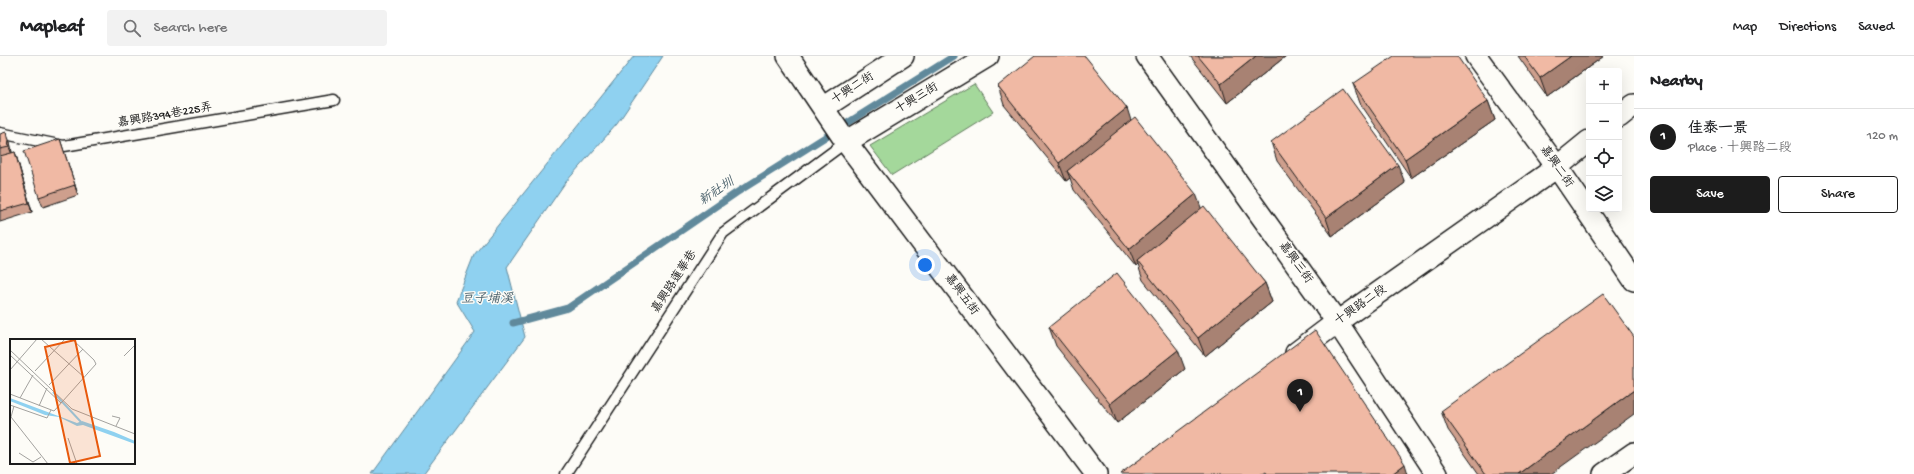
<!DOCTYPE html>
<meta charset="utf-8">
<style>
:root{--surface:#fff;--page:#f2f2f2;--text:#202124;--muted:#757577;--line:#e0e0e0;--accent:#1c1c1c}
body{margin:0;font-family:"Gochi Hand","LXGW WenKai TC",sans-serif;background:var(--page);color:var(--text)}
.controls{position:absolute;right:12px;top:12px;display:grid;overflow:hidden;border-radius:4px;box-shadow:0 4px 16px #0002}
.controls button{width:36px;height:36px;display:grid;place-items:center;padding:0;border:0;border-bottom:1px solid var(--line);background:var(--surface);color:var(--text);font:20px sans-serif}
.you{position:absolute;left:925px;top:209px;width:14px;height:14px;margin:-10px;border:3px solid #fff;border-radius:50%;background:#1a73e8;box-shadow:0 0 0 6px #1a73e833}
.badge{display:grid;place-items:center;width:26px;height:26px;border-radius:50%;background:var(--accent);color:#fff;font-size:13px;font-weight:700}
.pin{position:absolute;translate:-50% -33px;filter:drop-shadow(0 1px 2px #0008)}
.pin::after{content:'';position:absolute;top:21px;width:14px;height:12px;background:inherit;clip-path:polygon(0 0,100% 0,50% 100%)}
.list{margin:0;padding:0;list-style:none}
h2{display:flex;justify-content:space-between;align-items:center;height:52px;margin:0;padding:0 16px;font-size:17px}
h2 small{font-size:13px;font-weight:400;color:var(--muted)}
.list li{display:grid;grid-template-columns:26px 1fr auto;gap:12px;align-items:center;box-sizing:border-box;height:56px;padding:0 16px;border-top:1px solid var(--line)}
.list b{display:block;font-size:15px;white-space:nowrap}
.list p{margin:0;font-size:13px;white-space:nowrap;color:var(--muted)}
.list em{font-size:13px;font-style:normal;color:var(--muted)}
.actions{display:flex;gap:8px;padding:12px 16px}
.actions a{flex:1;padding:9px 0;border:1px solid var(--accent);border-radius:4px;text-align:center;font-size:14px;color:var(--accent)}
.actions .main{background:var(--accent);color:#fff}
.icon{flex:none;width:22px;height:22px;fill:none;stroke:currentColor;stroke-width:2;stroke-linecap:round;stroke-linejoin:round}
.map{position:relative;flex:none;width:1634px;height:418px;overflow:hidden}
header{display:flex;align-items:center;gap:24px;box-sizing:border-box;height:56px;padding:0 20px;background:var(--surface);border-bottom:1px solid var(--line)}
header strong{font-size:19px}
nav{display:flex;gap:22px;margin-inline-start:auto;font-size:14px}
.search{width:280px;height:36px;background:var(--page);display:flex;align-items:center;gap:10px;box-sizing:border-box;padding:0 14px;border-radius:4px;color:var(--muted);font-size:15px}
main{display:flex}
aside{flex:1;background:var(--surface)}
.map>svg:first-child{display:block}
</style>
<header>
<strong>Mapleaf</strong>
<div class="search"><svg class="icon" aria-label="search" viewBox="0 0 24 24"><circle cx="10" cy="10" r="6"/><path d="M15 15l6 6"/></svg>Search here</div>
<nav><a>Map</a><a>Directions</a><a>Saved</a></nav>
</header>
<main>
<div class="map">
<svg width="1634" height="418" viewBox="0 0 1634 418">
<rect width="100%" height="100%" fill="#fdfcf7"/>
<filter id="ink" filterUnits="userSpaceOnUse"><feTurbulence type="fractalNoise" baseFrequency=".025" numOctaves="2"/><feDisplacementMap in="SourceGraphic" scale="8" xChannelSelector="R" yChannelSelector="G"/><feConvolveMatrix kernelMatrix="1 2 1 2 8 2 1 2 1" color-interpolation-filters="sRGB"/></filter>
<g filter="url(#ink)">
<path fill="#a4d89b" stroke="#607a5c" d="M974,28L993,56L892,119L870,90Z"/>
<path fill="#8fd1f0" stroke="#61899b" d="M634,0H663L617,68L565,127L507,211L525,281L423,418H372L475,276L456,245L474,199Z"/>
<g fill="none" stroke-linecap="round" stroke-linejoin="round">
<path stroke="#61899b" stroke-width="7" d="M513,267L568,252L736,137L954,0"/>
<g stroke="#1c1c1c" stroke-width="13">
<path id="lane" d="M0,77L64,90L334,44
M566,418L723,177L846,86"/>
</g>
<g stroke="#1c1c1c" stroke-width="24">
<path id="street" d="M788,0L846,86L1096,418
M1147,0L1337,266L1437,418
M1476,0L1557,111L1634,224
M823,52L903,0
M1619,61L1634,49
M846,86L988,0
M1296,297L1337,266L1557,111L1589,85
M1604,418L1634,397"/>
</g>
<use href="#lane" stroke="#fdfcf7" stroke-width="10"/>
<use href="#street" stroke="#fdfcf7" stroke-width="21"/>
</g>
<path fill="#ce9f8d" stroke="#1c1c1c" d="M1190,0H1286L1227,47Z
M1518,0H1604L1547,41Z
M1353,28L1488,45L1495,64L1411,122L1360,47Z
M998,30L1131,64L1201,152L1265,227L1272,246L1205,300L1143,224L1138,209L1136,211L1074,134L1070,122L1066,125L1004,49Z
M0,78L10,86L12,97L15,96L18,106L32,156L0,166Z
M1271,86L1405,127L1332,180L1277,105Z
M63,93L78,139L43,151L39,141Z
M1049,271L1185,313L1117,367L1056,290Z
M1441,355L1551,418H1479L1448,374Z"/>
<path fill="#a88273" stroke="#1c1c1c" d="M1256,0H1286L1227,47L1221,28Z
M1571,0H1604L1547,41L1540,22Z
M1488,45L1495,64L1411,122L1405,103Z
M1127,52L1133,71L1067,115L1070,122L1066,125L1059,107Z
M6,76L10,86L13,101L9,91Z
M60,83L63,93L78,139L75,129Z
M15,96L18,106L32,156L29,147Z
M1398,109L1405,127L1332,180L1326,162Z
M1196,138L1203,157L1137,205L1138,209L1136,211L1129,193Z
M1265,227L1272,246L1205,300L1198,282Z
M1178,294L1185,313L1117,367L1110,348Z
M1634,334V358L1551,418H1519Z
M1405,408L1408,418H1392Z"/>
<path fill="#f0b9a4" stroke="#1c1c1c" d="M1035,0H1085L1127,52L1059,107L998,30Z
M1198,0H1256L1221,28Z
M1394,0H1457L1488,45L1405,103L1353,28Z
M1524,0H1571L1540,22Z
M1343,33L1398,109L1326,162L1271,86Z
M1135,61L1196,138L1129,193L1067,115Z
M6,76L9,91L0,93V78Z
M60,83L75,129L39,141L24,95Z
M15,96L29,147L0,155V100Z
M1204,150L1265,227L1198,282L1137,205Z
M1117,217L1178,294L1110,348L1049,271Z
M1603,238L1634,281V334L1519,418H1486L1441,355Z
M1315,274L1405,408L1392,418H1267L1266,416L1263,418H1120Z"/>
</g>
<g text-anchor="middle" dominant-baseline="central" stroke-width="3" stroke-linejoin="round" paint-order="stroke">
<g font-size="12" fill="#1c1c1c" stroke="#fdfcf7">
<text transform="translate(853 33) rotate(-33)">十興二街</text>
<text transform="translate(917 43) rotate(-31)">十興三街</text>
<text transform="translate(165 60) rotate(-10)">嘉興路394巷225弄</text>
<text transform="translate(1556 111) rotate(55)">嘉興二街</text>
<text transform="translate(1295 207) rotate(54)">嘉興三街</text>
<text transform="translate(675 226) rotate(-57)">嘉興路蓮華巷</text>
<text transform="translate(961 239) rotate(53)">嘉興五街</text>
<text transform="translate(1361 250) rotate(-35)">十興路二段</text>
</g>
<g font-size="13" font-style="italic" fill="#445b66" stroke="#fdfcf7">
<text transform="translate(717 136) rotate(-34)">新社圳</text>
<text x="487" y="243">豆子埔溪</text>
</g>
</g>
<g transform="translate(10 283)">
<rect width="125" height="125" fill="#fdfcf7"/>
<path d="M0,59L67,84L72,82L104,93L125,102V105L73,86L67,87L49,78L35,76L0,62Z" fill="#8fd1f0"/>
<path fill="none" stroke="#8fd1f0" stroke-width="2" d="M43,53L71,83"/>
<path fill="none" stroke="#a3a29f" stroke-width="1" d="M31,0L74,38M0,11L62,70L125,95M0,16L51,64M114,17L124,7M0,31L27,0M25,32L55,0M39,46L73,10M0,55L44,72L86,25L84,21L62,0M10,59L23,36M0,66L37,79L41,71M4,67L1,78L38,125M29,67L37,49M102,77L110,79L106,87M58,99L67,125M9,114L23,123L31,118"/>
<path fill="#e8590c" fill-opacity="0.15" stroke="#e8590c" stroke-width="2" d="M65,1L90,117L60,124L35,8Z"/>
<rect width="125" height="125" fill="none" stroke="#1c1c1c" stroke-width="2"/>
</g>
</svg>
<div class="controls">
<button>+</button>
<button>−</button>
<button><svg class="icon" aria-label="locate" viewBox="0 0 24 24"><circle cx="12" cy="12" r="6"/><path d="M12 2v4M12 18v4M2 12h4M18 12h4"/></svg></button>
<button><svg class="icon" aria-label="layers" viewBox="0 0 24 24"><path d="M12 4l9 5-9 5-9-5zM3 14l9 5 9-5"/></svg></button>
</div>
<div class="you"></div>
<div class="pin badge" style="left:1300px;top:356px">1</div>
</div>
<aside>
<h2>Nearby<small></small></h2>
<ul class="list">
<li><span class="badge">1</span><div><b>佳泰一景</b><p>Place · 十興路二段</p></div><em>120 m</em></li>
</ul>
<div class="actions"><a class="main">Save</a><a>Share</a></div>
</aside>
</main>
